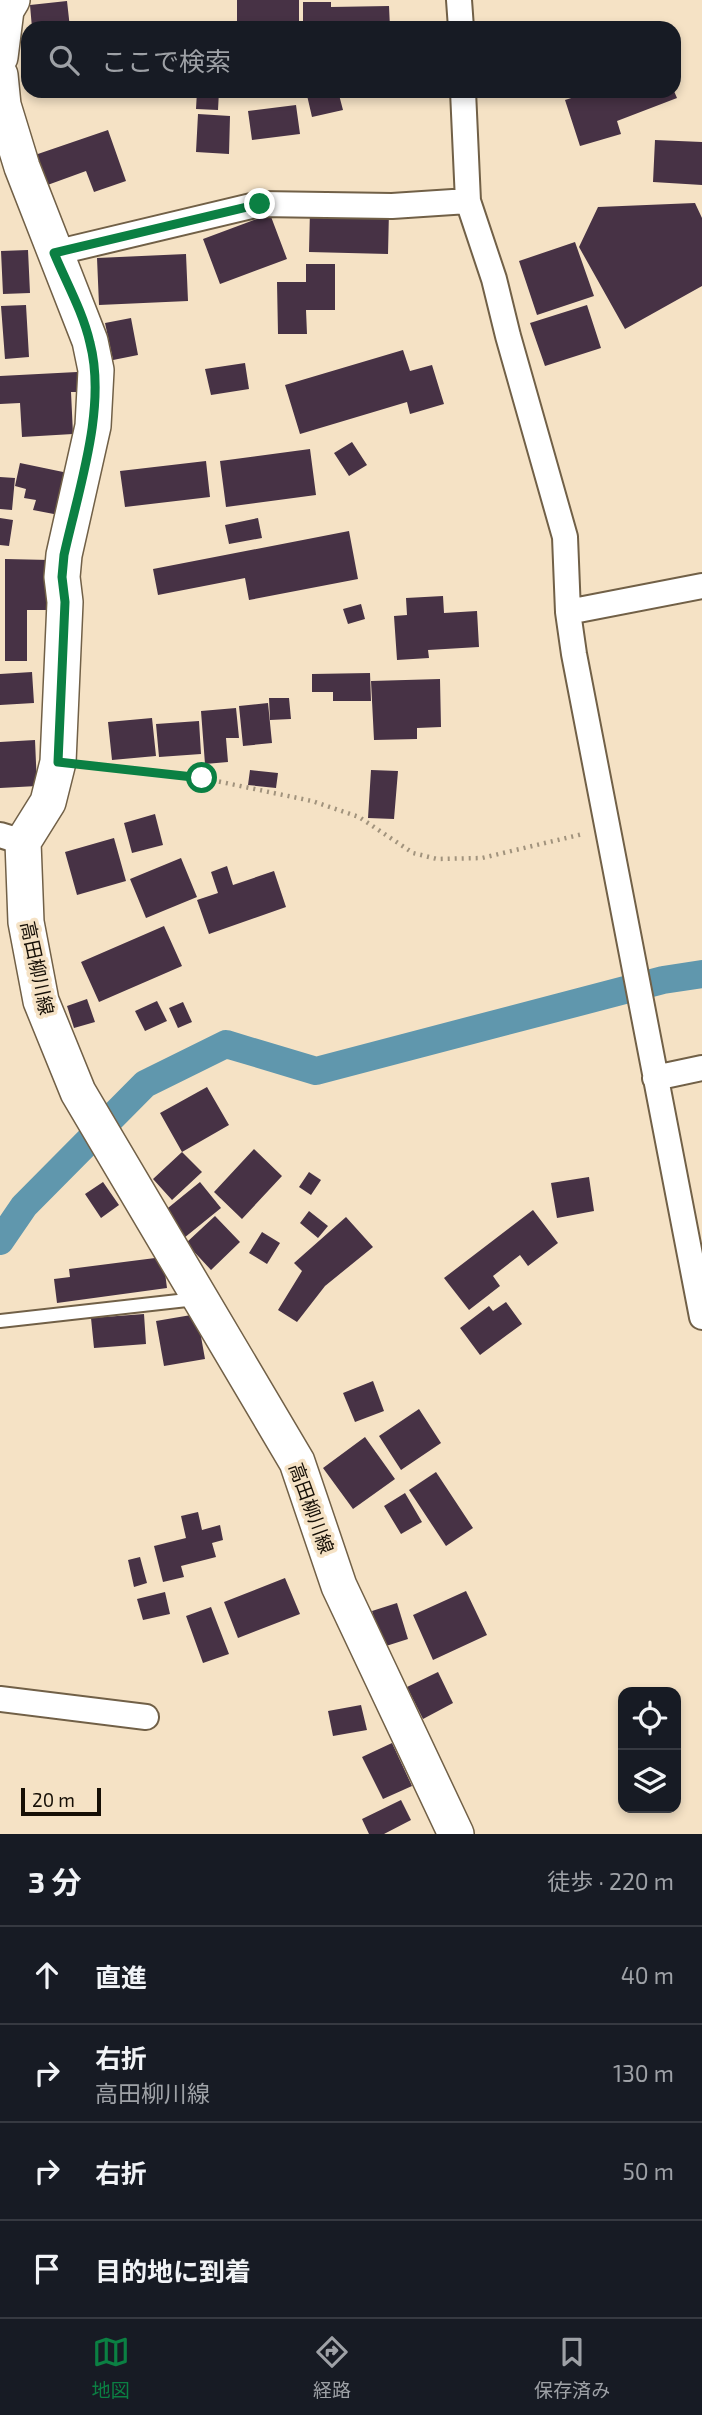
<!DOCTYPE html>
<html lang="ja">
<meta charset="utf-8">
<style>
:root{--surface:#171b24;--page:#20242c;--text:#f1f3f6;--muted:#9ea1a6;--line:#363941;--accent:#0b8043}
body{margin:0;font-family:"Exo 2","Noto Sans JP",sans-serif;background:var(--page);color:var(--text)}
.controls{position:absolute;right:21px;bottom:21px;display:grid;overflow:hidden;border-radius:14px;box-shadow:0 4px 10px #0003}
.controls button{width:63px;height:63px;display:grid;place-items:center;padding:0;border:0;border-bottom:2px solid var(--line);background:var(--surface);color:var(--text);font:35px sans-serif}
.scale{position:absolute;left:21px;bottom:18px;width:80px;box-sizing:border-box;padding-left:7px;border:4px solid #160f06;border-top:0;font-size:19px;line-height:24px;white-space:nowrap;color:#160f06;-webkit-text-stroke:5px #f5e2c5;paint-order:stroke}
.stop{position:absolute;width:21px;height:21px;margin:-16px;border:5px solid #0b8043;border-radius:50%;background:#fff}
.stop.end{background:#0b8043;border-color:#fff;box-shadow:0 2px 7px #0008}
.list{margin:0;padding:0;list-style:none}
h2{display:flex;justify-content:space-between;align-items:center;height:91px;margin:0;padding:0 28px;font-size:30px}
h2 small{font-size:23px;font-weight:400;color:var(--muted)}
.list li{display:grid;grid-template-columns:46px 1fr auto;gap:21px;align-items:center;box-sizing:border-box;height:98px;padding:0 28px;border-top:2px solid var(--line)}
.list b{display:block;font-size:26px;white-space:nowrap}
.list p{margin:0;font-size:23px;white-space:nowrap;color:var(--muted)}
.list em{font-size:23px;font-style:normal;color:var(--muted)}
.icon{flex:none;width:38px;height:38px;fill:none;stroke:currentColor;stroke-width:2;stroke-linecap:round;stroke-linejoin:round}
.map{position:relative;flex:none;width:702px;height:1834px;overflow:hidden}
.search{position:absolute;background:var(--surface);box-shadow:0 4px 10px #0003;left:21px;right:21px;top:21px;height:77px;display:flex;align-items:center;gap:18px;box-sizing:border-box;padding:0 24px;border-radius:21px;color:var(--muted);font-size:26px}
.sheet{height:483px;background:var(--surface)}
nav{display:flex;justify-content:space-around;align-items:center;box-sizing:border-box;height:98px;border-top:2px solid var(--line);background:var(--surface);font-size:19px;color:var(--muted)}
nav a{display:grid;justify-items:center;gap:4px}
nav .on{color:var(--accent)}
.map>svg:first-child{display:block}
</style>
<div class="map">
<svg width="702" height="1834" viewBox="0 0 702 1834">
<rect width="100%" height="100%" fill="#f5e2c5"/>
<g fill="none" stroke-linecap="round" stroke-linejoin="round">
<path stroke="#6097ad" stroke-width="28" d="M0,1241L24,1206L145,1084L226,1044L316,1071L663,980L702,974"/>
</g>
<path fill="#473245" d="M237,0H299V28H237Z
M67,1L70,28H32L30,5Z
M303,2H331V7L389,6L390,28H303Z
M197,91H219L218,110L196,109Z
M306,91H338L343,110L312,117Z
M593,91H674L677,98L617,121L621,134L580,146L565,100Z
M296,105L300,134L252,140L248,111Z
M198,114L230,116L229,154L196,152Z
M108,130L126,181L94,192L86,171L42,187L32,156Z
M655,140L702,142V185L653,182Z
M695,203L702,218V286L625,329L579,247L598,207Z
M310,210L389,211L388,254L309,252Z
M270,214L287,259L220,284L203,239Z
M575,242L594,296L537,315L519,261Z
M28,250L30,293L3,294L1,251Z
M186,254L188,301L99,305L97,258Z
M306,264H335V310H306L307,334H278L277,282H306Z
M26,305L29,357L5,359L1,306Z
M587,305L601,348L545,366L530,323Z
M131,318L138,355L113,360L105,323Z
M403,350L410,371L432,365L444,404L410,414L407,402L300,434L285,385Z
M245,363L249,389L211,395L205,369Z
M77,372L78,392H71L73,434L22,437L20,403L0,404V376Z
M352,442L367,465L349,476L334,453Z
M310,449L316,495L226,507L220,461Z
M206,461L210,497L125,507L120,471Z
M20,463L68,473L59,515L33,510L36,500L24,498L26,489L15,486Z
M0,477L15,478L12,510L0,509Z
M0,518L13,520L9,546L0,545Z
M258,518L262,538L229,544L225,525Z
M349,531L358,579L249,600L245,578L158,595L153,569Z
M5,559L50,560L49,610H27V661H5Z
M443,596L444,613L477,611L479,647L428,650L429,658L397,660L394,616L407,615L406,598Z
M361,604L365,619L348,624L343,609Z
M32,672L34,703L0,705V674Z
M370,673L371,701H333V692H312V674Z
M440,679L441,727L417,728V739L374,740L371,681Z
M269,698H289L291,719L270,720Z
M268,703L272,743L243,746L239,706Z
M236,708L239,738H226L228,762L205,764L201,711Z
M152,718L156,756L112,760L108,722Z
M199,721L201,754L159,757L156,724Z
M35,740L37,786L0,788V742Z
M250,770L278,773L276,788L248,785Z
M371,770L398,771L394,819L368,818Z
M155,814L163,845L132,853L124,823Z
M114,838L126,881L77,895L65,852Z
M181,858L197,897L146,918L130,879Z
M227,866L233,885L274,871L286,907L209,934L197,900L218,893L211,872Z
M164,926L182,966L99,1002L81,962Z
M87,999L95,1022L74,1028L67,1006Z
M157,1001L167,1021L145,1031L135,1011Z
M183,1002L192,1022L178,1028L169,1008Z
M207,1087L229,1125L182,1152L202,1172L172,1200L153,1179L182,1152L160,1113Z
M254,1149L282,1176L242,1219L214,1192Z
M309,1172L321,1180L311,1195L299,1187Z
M589,1177L594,1211L557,1218L551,1183Z
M103,1182L119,1205L101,1218L85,1194Z
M200,1182L221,1208L184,1238L163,1212Z
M533,1210L558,1243L528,1266L520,1255L493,1276L500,1286L469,1310L444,1278Z
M309,1211L328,1226L318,1238L300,1223Z
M215,1216L240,1242L211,1270L186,1243Z
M346,1217L373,1247L325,1286L297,1322L278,1310L302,1271L294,1263Z
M262,1232L280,1243L267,1264L249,1253Z
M163,1257L167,1288L57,1303L54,1279L70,1277L69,1269Z
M506,1302L522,1324L480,1355L460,1328L489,1306L493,1311Z
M144,1314L146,1344L94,1348L91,1318Z
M197,1314L205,1359L164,1366L156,1321Z
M373,1381L384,1411L355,1422L343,1393Z
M419,1409L441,1443L401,1470L379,1436Z
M365,1437L395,1479L353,1509L323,1468Z
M436,1472L473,1528L446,1546L409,1490Z
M405,1493L422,1522L401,1534L384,1506Z
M198,1512L202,1530L220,1525L223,1540L212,1543L216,1557L181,1566L184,1577L163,1582L154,1546L186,1538L181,1516Z
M140,1557L147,1583L134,1587L128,1560Z
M285,1578L300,1614L238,1638L224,1602Z
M466,1591L487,1635L433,1660L413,1615Z
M165,1592L170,1614L143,1620L137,1599Z
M397,1603L408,1639L383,1647L372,1611Z
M211,1607L229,1654L203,1663L186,1616Z
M438,1672L453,1703L423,1719L407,1687Z
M361,1705L367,1730L333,1736L328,1711Z
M392,1743L412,1786L383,1799L362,1757Z
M401,1800L411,1820L384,1834H369L362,1819Z"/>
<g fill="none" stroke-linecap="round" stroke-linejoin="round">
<g stroke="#716047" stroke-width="16">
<path id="lane" d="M0,1321L196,1299"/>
</g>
<g stroke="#716047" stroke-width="28">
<path id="street" d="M459,0L461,28
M463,91L468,201L494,279L508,336L565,537L568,612L574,654L702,1317
M54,253L260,204L392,206L468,201
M568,612L702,586
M0,835L23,842
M655,1078L702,1068
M0,1699L146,1717"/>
</g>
<g stroke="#716047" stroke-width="38">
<path id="secondary" d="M0,57L6,10L12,0
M0,75L3,105L22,167L90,341L96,370L93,426L64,555L62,577L65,602L58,762L48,802L23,842L26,922L41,1001L78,1092L297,1462L339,1586L456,1834"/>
</g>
<path stroke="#a1937d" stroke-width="4.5" stroke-dasharray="2 5" stroke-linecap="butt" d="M87,766L202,778L312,801L359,817L413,853L437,859L482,858L583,834"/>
<use href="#lane" stroke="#fff" stroke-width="12"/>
<use href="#street" stroke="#fff" stroke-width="24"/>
<use href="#secondary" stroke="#fff" stroke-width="35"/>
</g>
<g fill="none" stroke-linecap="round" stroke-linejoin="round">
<path stroke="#0b8043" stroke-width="9" d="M202,778L58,762L65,602L62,577L64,555C78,491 107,408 90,343C83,312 66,282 54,253L260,204"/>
</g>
<g text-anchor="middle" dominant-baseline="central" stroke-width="7" stroke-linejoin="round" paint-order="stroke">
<g font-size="19" fill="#160f06" stroke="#f5e2c5">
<text transform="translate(38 968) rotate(78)">高田柳川線</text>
<text transform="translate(312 1508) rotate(70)">高田柳川線</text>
</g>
</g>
</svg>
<div class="controls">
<button><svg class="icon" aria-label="locate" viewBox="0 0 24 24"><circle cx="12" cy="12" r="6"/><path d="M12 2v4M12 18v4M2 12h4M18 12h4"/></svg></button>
<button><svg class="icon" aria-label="layers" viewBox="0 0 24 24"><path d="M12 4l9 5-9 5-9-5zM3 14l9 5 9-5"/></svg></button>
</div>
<div class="scale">20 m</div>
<div class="stop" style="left:202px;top:778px"></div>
<div class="stop end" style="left:260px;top:204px"></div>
<div class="search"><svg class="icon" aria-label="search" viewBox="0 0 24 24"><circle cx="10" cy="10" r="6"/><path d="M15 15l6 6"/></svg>ここで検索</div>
</div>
<section class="sheet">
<h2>3 分<small>徒歩 · 220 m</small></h2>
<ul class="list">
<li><svg class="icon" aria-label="ahead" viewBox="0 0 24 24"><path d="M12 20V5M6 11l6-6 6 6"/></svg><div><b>直進</b></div><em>40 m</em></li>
<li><svg class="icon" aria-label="right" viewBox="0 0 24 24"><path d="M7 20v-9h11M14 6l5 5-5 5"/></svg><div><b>右折</b><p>高田柳川線</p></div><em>130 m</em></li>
<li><svg class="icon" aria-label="right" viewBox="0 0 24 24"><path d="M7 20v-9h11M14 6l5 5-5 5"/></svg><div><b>右折</b></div><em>50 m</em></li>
<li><svg class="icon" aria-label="arrive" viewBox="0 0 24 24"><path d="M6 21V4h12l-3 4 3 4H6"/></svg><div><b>目的地に到着</b></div></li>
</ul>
</section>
<nav>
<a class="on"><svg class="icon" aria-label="map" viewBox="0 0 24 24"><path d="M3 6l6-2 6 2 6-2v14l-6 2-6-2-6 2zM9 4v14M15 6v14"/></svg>地図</a>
<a><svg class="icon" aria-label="directions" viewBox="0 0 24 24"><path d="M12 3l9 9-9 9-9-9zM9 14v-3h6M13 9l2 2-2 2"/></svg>経路</a>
<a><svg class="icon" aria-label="saved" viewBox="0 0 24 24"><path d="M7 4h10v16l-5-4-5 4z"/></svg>保存済み</a>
</nav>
